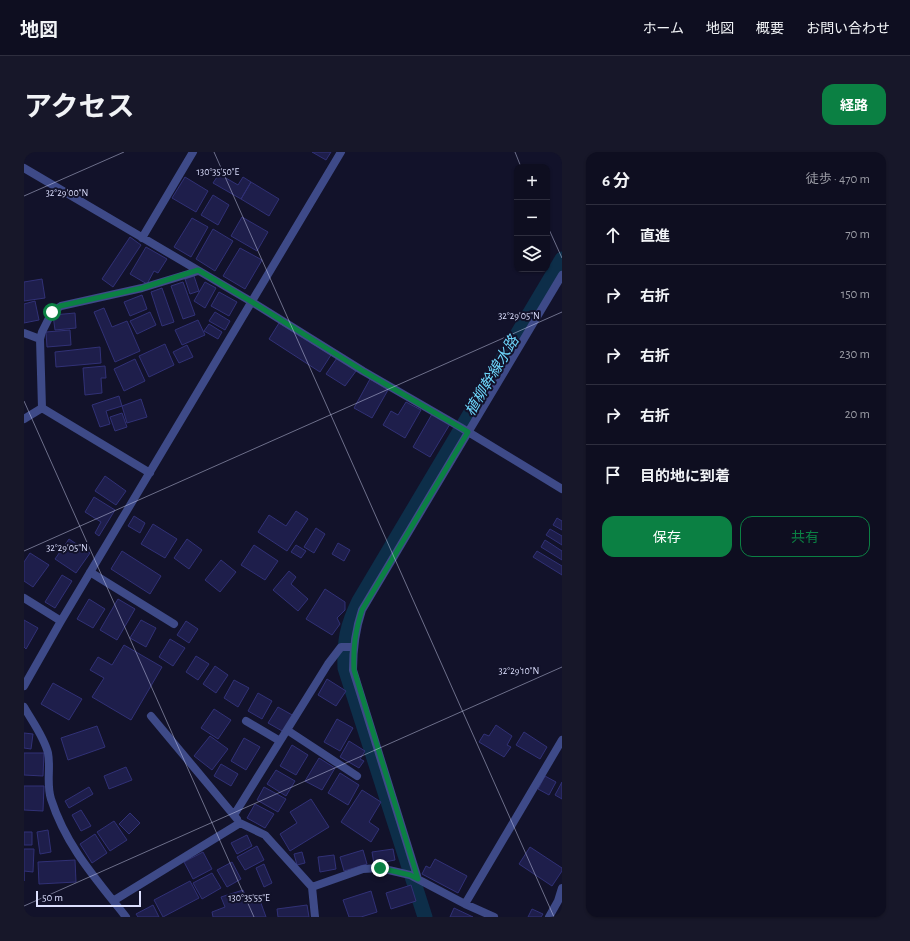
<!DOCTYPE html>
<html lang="ja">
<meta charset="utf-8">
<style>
:root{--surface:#0e0e20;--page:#171729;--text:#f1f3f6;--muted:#9b9ca5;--line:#2e2e3e;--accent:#0b8043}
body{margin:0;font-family:"Alegreya Sans","Noto Sans JP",sans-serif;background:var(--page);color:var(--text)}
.controls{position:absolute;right:12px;top:12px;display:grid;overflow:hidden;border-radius:8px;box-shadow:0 1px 3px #0004}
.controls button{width:36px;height:36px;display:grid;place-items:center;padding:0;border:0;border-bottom:1px solid var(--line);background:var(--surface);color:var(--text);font:20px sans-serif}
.scale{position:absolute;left:12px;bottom:10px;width:105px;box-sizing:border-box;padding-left:4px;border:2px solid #dcdffe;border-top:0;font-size:11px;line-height:14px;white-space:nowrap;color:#dcdffe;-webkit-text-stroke:3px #12122a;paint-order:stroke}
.stop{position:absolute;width:12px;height:12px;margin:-9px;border:3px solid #0b8043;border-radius:50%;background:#fff}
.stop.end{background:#0b8043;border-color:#fff;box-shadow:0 1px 4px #0008}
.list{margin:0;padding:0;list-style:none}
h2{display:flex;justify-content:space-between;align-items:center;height:52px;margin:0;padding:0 16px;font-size:17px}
h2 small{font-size:13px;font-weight:400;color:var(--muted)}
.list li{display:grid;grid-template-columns:26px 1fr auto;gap:12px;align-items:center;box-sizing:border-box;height:60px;padding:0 16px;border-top:1px solid var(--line)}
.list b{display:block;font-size:15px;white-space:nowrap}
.list em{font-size:13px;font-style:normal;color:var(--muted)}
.actions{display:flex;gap:8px;padding:12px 16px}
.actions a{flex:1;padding:9px 0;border:1px solid var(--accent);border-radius:12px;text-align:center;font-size:14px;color:var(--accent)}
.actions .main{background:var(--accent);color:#fff}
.icon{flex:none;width:22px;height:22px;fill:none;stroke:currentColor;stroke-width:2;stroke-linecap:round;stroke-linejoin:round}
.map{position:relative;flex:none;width:538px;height:765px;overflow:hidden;border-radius:12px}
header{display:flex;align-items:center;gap:24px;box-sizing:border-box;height:56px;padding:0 20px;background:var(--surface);border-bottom:1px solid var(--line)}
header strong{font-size:19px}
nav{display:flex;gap:22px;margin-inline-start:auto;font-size:14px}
.intro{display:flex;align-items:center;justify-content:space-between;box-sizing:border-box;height:96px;padding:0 24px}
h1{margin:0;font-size:28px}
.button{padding:10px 18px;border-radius:12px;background:var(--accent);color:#fff;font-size:14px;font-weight:700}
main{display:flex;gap:24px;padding:0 24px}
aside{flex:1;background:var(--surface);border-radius:12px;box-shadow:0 1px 3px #0004}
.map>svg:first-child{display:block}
</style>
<header>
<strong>地図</strong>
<nav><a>ホーム</a><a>地図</a><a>概要</a><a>お問い合わせ</a></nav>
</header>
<div class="intro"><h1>アクセス</h1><a class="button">経路</a></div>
<main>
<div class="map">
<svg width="538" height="765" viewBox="0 0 538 765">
<rect width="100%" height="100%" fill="#12122a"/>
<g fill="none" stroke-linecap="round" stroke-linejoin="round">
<path stroke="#0d2e49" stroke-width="15" d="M401,765L321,516C320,489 323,474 335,449L538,107"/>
</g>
<path fill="#1e1e4b" stroke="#313176" d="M288,0H307L302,8Z
M195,22L214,33L219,25L227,30L217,47L189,31Z
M161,25L184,39L172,60L148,46Z
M227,30L255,47L245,64L217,47Z
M189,43L205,53L194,73L177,63Z
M218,65L244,80L233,99L207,84Z
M168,66L184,75L167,105L150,95Z
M189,77L209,89L191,119L172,107Z
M106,85L117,93L89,135L78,127Z
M122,95L143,107L134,121L130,119L123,132L106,122Z
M216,96L238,108L221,137L199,124Z
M170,124L175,139L166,142L161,127Z
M18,127L21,146L0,149V130Z
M159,130L171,163L159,167L147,134Z
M181,130L192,136L181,156L170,149Z
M138,136L150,170L138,174L127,140Z
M195,140L213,150L205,164L187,154Z
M118,143L123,157L106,164L100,150Z
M11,149L15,168L0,171V152Z
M80,156L88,175L103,169L116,199L91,210L70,160Z
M126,160L132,173L113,182L106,169Z
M191,160L206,169L201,178L185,169Z
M51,161L52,176L31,178L29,163Z
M174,168L181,183L158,193L151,178Z
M255,171L307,203L296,220L245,187Z
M185,172L198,180L194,187L180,179Z
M46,178L47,193L23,195L22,180Z
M141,192L150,213L125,225L115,204Z
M163,193L169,205L155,211L149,200Z
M76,195L77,211L32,215L31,200Z
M313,206L332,219L321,234L302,222Z
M111,207L121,229L100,239L90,217Z
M81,214L82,226H77L78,241L61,243L59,216Z
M346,227L364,238L348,266L330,256Z
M95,244L98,254L82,259L86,272L76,275L68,253Z
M117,247L123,265L103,271L98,254Z
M382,250L397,258L381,286L359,273L367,259L374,263Z
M98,261L103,275L91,279L86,265Z
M408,262L426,272L406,305L389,295Z
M81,324L102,339L92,353L71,339Z
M70,345L91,358L75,384L71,381L77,370L61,360Z
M272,359L284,367L263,399L234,380L245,363L262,374Z
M110,364L121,371L116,381L104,374Z
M533,366L538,369V378L529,373Z
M129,372L153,387L141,406L117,392Z
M292,376L301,382L290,401L280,395Z
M526,377L538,384V393L522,383Z
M45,387L66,401L52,421L31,407Z
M163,387L178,398L165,417L150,406Z
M521,388L538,399V408L517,395Z
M314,391L326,398L320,409L308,402Z
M230,393L254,409L241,428L217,413Z
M272,393L282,399L277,406L267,400Z
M98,399L137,424L126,442L87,417Z
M513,399L538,414V423L509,405Z
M6,401L25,413L9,435L0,429V410Z
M197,408L212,420L196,440L181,428Z
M265,419L272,425L267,432L284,447L274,459L249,438Z
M38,423L48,429L31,456L21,450Z
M301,437L321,450V458L313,466L316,472L308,483L282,467Z
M65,447L81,457L69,476L53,467Z
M94,447L111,457L93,488L76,478Z
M0,468L14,476L2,497L0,495Z
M117,468L132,476L122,495L106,486Z
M162,469L174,477L165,491L153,483Z
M146,487L161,496L149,514L135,505Z
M100,493L138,515L107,568L68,545L80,526L66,518L74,505L88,513Z
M172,504L185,512L174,528L162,520Z
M191,514L204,523L192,541L179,532Z
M303,527L322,539L312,554L294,543Z
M210,528L225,536L214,555L200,546Z
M29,531L58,547L45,568L17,552Z
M234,541L248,549L238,567L224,559Z
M254,555L270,564L260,580L244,571Z
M190,557L207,568L194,587L177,576Z
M313,567L329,576L316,599L300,590Z
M472,573L488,584L483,593L487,595L480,605L455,590L460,582L465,584Z
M73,574L81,595L44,608L37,586Z
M500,580L523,595L516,607L492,593Z
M0,581L9,582L7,597L0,596Z
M186,584L204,597L188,618L170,604Z
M220,586L236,595L222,618L207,609Z
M325,589L341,599L336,607L340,609L335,616L316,605Z
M268,593L284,603L272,623L256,614Z
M0,601H20L19,624L0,623Z
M295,606L311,616L298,638L281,629Z
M197,612L214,622L207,634L190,624Z
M102,615L108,628L85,637L80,624Z
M252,618L271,629L262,644L243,632Z
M316,621L335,633L324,653L304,641Z
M521,624L532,630L525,643L514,637Z
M538,630V647L531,643Z
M0,634H20L19,659L0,658Z
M65,635L69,642L45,656L41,649Z
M240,635L262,647L254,660L233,648Z
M338,638L357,650L345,670L355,677L347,690L317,670Z
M287,647L305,675L266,699L256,682L273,671L266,660Z
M231,652L250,662L241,676L223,666Z
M57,658L67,674L57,679L48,663Z
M106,661L116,671L105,682L95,672Z
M90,669L103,688L86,699L73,680Z
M24,678L27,700L16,702L13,680Z
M0,680H8V693H0Z
M71,682L83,701L68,711L56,692Z
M223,683L228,694L213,702L207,691Z
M233,694L240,708L221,718L213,705Z
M506,695L538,716V719L528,734L495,712Z
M0,697H10L9,720L0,719V729Z
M369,697L371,708L350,712L348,700Z
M339,698L343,712L320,719L316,705Z
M179,700L188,717L169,727L160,710Z
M278,700L281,711L273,713L270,702Z
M310,703L312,717L296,720L294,705Z
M411,707L443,724L434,741L398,722L402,714L406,716Z
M51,708L52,730L15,732L14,710Z
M208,710L217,727L203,735L193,718Z
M240,712L248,731L240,735L232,716Z
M188,721L197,736L178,747L169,731Z
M166,729L175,746L139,765L130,748Z
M387,733L392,749L367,757L362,741Z
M219,738L223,748L234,743L242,765H189L188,760L201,755L197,745Z
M347,739L353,760L337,765H325L319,748Z
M129,753L135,765H114L112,762Z
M283,753L285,765H254L253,757Z
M430,756L449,765H426Z
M508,757L519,762L517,765H504Z"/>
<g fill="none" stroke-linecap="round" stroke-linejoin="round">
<path stroke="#3e4a88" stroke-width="8" d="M0,16L228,150L339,219L436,275L538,337
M118,86L169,0
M0,181L16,187
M0,267L18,256
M126,321L18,256L16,187L18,180L28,160L37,154L118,136L174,119
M66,420L150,472
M0,446L37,469
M0,534L37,469L317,0
M0,555C8,569 20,585 24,601C27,616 22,631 27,647C42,694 72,727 102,765
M127,564L213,667
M222,569L256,589
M263,578L333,624
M210,663L304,512L317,495H329
M394,727L329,518C329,496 331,479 338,458L538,123
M288,735L291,765
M89,749L216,671L241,683L288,735L339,717L356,716L386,723L441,752L470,765
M441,752L538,588
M525,765L534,749L538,736"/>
</g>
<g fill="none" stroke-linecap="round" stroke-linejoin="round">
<path stroke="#0b8043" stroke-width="5" d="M28,160L36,154L118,136L174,118L228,150L339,219L444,280L338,458C331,480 329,496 330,518L394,727L386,723L356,716"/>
</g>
<path fill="none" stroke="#dcdffe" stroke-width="1" stroke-opacity="0.45" d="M190,0L530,765M491,0L497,15M0,44L100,0M523,73L538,106M0,249L230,765M0,399L538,160M0,754L538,515"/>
<g text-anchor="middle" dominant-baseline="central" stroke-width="4" stroke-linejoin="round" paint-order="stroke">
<g font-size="15" font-style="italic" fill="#6dd6fb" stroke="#12122a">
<text transform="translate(468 224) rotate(-59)">植柳幹線水路</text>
</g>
</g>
<g font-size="10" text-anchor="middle" fill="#dcdffe" stroke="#12122a" stroke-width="4" stroke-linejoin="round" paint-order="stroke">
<text x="194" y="23">130°35'50"E</text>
<text x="43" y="44">32°29'00"N</text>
<text x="495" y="167">32°29'05"N</text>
<text x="43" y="399">32°29'05"N</text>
<text x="495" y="522">32°29'10"N</text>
<text x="225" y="749">130°35'55"E</text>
</g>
</svg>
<div class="controls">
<button>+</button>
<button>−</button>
<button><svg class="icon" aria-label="layers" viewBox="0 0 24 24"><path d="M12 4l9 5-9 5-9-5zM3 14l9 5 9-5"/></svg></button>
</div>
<div class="scale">50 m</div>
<div class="stop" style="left:28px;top:160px"></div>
<div class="stop end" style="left:356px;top:716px"></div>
</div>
<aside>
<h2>6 分<small>徒歩 · 470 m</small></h2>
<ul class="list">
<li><svg class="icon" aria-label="ahead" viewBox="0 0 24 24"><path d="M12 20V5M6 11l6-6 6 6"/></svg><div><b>直進</b></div><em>70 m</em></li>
<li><svg class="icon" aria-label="right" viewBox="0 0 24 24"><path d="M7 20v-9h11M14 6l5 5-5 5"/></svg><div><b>右折</b></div><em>150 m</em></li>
<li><svg class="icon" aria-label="right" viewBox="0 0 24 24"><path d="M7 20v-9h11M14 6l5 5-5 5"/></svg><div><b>右折</b></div><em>230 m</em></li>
<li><svg class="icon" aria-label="right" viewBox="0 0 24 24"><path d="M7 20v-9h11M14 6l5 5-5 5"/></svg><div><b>右折</b></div><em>20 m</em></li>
<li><svg class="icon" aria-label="arrive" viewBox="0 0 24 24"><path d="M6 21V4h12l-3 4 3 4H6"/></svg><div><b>目的地に到着</b></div></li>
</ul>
<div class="actions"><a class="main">保存</a><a>共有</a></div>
</aside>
</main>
